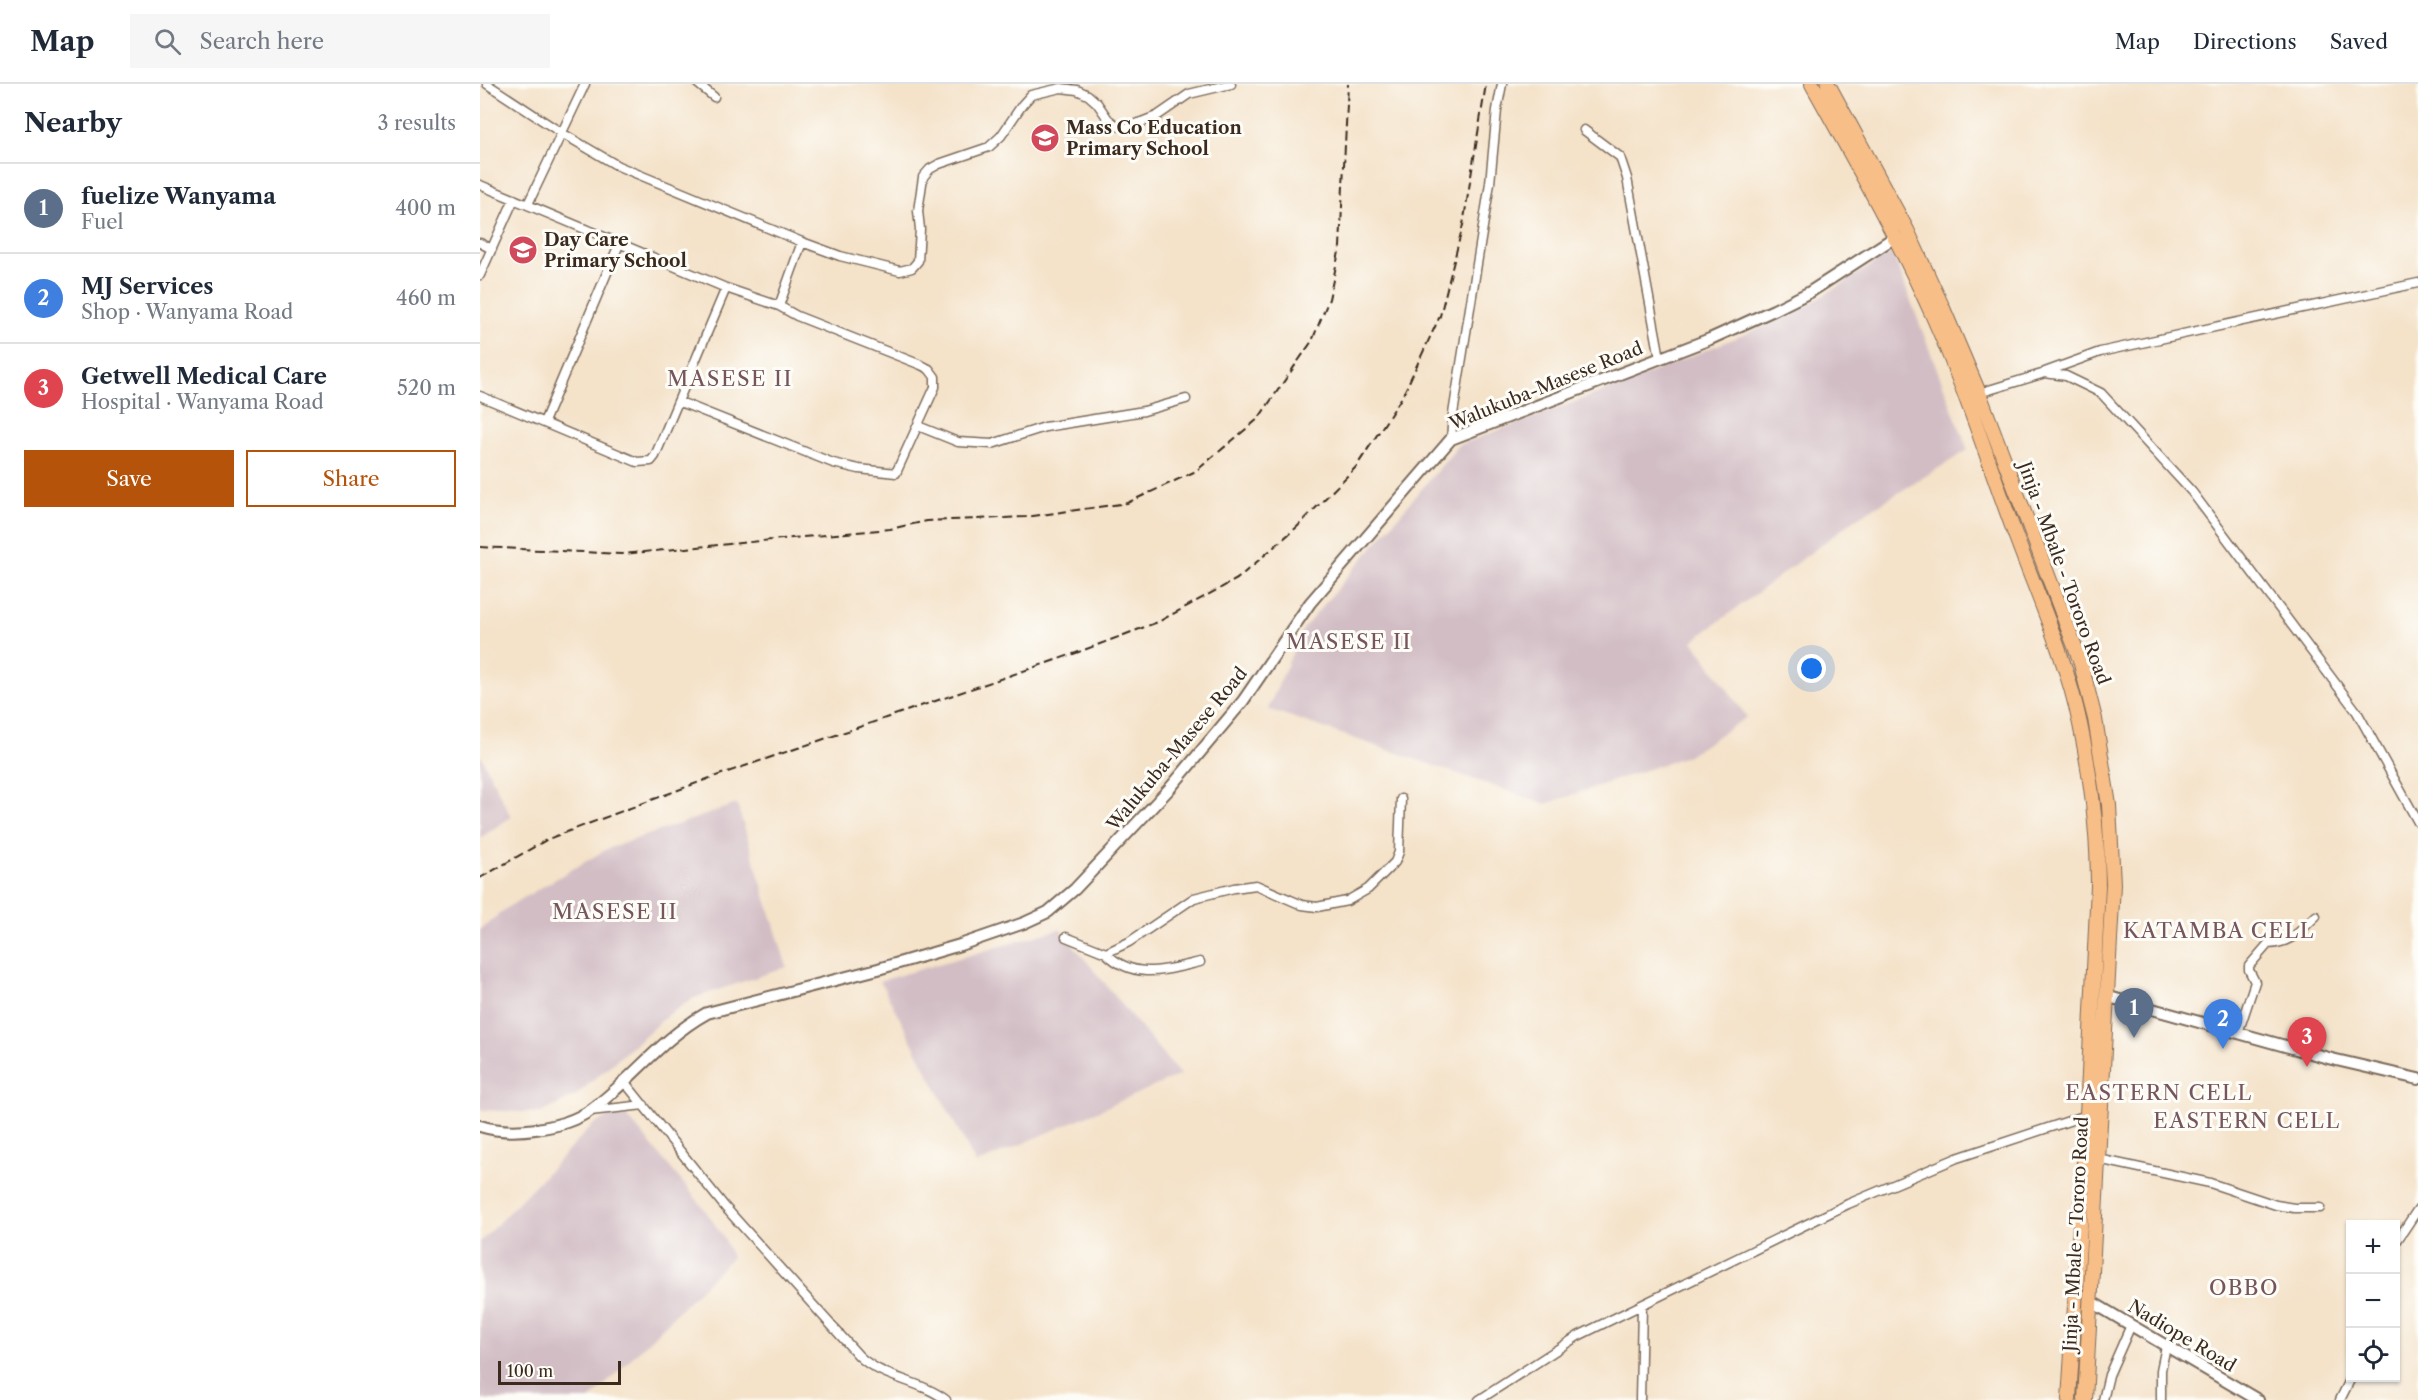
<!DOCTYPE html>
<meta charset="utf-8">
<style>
:root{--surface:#fff;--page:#f6f6f7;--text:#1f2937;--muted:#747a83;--line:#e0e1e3;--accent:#b45309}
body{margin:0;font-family:"Libre Caslon Text",serif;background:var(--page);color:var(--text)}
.controls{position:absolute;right:18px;bottom:18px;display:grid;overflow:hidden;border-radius:0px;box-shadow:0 2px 4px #0004}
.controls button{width:54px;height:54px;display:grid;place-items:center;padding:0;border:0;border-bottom:2px solid var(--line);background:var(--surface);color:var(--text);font:30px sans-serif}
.scale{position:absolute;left:18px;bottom:15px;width:123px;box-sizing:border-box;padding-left:6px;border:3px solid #3b2a1e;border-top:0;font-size:16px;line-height:21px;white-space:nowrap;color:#3b2a1e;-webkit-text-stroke:4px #fdfcf7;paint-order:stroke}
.you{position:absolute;left:1332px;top:585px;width:21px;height:21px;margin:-15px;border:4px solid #fff;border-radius:50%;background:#1a73e8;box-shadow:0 0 0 9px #1a73e833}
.badge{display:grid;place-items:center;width:39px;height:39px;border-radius:50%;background:var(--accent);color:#fff;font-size:20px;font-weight:700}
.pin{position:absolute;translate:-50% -50px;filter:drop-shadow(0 2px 3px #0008)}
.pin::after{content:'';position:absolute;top:32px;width:21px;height:18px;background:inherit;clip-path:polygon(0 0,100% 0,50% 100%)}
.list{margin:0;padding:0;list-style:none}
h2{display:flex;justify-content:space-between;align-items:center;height:78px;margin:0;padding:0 24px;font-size:26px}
h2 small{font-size:20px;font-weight:400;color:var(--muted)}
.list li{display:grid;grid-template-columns:39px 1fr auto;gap:18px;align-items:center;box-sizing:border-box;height:90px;padding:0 24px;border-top:2px solid var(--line)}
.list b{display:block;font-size:22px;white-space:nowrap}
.list p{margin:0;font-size:20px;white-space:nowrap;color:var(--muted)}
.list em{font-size:20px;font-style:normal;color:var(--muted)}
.actions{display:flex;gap:12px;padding:18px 24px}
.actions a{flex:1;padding:14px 0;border:2px solid var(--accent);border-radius:0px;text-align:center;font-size:21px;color:var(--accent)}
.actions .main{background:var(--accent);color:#fff}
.icon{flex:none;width:33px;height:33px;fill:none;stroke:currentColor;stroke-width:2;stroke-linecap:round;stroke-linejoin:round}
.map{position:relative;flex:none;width:1938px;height:1316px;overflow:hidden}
header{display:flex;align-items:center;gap:36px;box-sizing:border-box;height:84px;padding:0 30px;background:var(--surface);border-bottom:2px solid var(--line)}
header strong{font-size:28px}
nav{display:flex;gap:33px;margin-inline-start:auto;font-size:21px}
.search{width:420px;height:54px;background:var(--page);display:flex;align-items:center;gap:15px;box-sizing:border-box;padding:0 21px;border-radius:0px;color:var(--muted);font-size:22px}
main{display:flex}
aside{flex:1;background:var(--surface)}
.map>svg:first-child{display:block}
</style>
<header>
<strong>Map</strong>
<div class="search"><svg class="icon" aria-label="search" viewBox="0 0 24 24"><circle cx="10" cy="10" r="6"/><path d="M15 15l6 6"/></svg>Search here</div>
<nav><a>Map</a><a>Directions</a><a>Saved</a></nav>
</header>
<main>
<aside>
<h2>Nearby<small>3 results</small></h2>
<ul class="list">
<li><span class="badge" style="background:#5c6f8a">1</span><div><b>fuelize Wanyama</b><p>Fuel</p></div><em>400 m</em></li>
<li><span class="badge" style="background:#3f7fe0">2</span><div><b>MJ Services</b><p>Shop · Wanyama Road</p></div><em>460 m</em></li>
<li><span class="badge" style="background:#e0444e">3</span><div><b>Getwell Medical Care</b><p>Hospital · Wanyama Road</p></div><em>520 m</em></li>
</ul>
<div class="actions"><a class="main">Save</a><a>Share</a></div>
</aside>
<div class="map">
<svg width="1938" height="1316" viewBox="0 0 1938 1316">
<rect width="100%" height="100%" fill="#fdfcf7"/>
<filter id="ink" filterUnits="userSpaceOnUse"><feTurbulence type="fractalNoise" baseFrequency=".0167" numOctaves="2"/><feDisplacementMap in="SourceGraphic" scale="12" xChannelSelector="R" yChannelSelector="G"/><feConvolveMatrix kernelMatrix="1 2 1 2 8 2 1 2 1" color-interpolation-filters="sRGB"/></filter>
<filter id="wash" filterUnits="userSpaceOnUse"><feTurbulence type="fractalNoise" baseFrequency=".008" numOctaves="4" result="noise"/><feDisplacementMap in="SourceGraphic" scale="24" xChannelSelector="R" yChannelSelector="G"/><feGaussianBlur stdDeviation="1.35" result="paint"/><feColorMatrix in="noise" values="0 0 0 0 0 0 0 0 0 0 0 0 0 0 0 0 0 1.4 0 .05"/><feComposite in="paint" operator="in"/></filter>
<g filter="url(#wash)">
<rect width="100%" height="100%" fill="#f4e2c9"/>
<path fill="#d2bdc5" d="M1412,168L1488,366L1374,436L1213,557L1267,633L1209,671L1066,720L788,625L823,545L979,361L1140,301L1314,230Z
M0,670L31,733L0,754Z
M257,720L307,883L214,914L188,931L95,1012L61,1029L0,1026V846L28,823L127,765Z
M580,845L700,991L496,1080L400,897Z
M131,1031L147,1032L223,1123L244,1154L252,1173L110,1316H0V1158L113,1041Z"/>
</g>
<g filter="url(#ink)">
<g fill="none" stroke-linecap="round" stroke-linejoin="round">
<g stroke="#7c6a5a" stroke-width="11">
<path id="minor" d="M7,0L80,48L138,82L322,158L360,172L420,187L432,184L438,177L440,145L438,127L443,93L450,85L459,80L509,63L521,52L542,21L551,11L581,4L597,6L608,11L617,19L628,35L637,42L646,44L677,32L709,10L751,0
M218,0L234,13
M1104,46L1140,73L1147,94L1180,274
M0,101L246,204L299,222L317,232L441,281L449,285L455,293V303L416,389L379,385L353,379L200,318
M48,120L105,0
M0,159L12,165
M0,191L34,115
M299,222L322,158
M1565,288L1620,268L1938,199
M1499,309L1565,289L1586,292L1621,309L1712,408L1877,628L1938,738
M0,312L157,378L171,377L175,372L246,204
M64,338L140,158
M438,342L478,358L512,360L565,343L664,327L706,315
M971,355L973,330L1010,99L1017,26L1022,0
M586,853L626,869L649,858L714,814L754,804L776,801L822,821L837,823L867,817L888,805L915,778L919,768L921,715
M626,869C654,897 685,886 720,878
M1758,949L1775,898L1769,886V882L1788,860C1812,859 1820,847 1836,832
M143,996L245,1123L379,1272C403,1295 440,1296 466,1316
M110,1027L164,1021
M1618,1075L1730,1099L1796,1121L1814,1124H1840
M1916,1158L1938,1125
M999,1316L1098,1252L1368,1120L1477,1074L1607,1031
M1160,1316L1162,1222
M1623,1316L1629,1291L1651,1241
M1681,1316V1286L1686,1262
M1860,1316L1871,1294"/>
</g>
<g stroke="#7c6a5a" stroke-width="14">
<path id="tertiary" d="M1629,913L1852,975L1938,995
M0,1042C32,1052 83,1045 111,1026C152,996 180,955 227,929L398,885L480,861L544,839L568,828L595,805L691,703L763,617L830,519L971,355L1230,255L1294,226L1330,208L1415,153
M1610,1217L1778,1316"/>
</g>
<g stroke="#7c6a5a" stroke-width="16">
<path id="trunk" d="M1332,0C1374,75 1416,151 1452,230C1483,299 1506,371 1532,442C1555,506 1586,573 1600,640C1611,693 1618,748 1618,802L1607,1031L1589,1316
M1348,0L1427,146L1462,222L1499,309L1600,576L1615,635L1629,721L1633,800L1605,1316"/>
</g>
<use href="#minor" stroke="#fff" stroke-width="8"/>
<use href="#tertiary" stroke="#fff" stroke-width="10"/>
<use href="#trunk" stroke="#f7be88" stroke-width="14"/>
<path stroke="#3b2a1e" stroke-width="2" stroke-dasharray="9 4.5" stroke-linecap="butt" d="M0,463L142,470L410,445L447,437L546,433L647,419L716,387L778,335L832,257L849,215L860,163L868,0
M0,794L68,755L230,694L596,569L678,538L757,495L817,443L876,383L922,313L960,232L983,141L1006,0"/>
</g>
</g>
<defs>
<g id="school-disc" transform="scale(1.5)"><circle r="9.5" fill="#d1495b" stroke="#fdfcf7"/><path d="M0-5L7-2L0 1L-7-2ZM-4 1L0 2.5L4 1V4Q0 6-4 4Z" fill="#fff"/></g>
</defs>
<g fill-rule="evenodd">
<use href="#school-disc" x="565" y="54"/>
<use href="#school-disc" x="43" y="166"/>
</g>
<g text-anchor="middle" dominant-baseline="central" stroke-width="6" stroke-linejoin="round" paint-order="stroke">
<g font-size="18" font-weight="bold" fill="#3b2a1e" stroke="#fdfcf7" text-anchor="start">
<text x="586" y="44">Mass Co Education<tspan x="586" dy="21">Primary School</tspan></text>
<text x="64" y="156">Day Care<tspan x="64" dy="21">Primary School</tspan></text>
</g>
<g font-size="18" fill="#3b2a1e" stroke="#fdfcf7">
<text transform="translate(1066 302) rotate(-22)">Walukuba-Masese Road</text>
<text transform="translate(1584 489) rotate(70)">Jinja - Mbale - Tororo Road</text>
<text transform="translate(697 665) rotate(-50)">Walukuba-Masese Road</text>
<text transform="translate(1596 1150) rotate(-87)">Jinja - Mbale - Tororo Road</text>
<text transform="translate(1702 1252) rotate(31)">Nadiope Road</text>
</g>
<g font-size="21" letter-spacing="1.5" fill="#76565c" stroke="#fdfcf7">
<text x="250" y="294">MASESE II</text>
<text x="869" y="557">MASESE II</text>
<text x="135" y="827">MASESE II</text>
<text x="1739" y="846">KATAMBA CELL</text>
<text x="1679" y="1008">EASTERN CELL</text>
<text x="1767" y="1036">EASTERN CELL</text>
<text x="1764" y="1203">OBBO</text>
</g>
</g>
</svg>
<div class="controls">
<button>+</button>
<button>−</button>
<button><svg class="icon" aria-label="locate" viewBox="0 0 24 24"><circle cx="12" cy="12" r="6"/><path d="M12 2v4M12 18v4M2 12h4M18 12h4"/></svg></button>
</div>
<div class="scale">100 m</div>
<div class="you"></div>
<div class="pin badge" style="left:1654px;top:954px;background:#5c6f8a">1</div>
<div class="pin badge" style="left:1743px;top:965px;background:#3f7fe0">2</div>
<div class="pin badge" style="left:1827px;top:983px;background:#e0444e">3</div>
</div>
</main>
